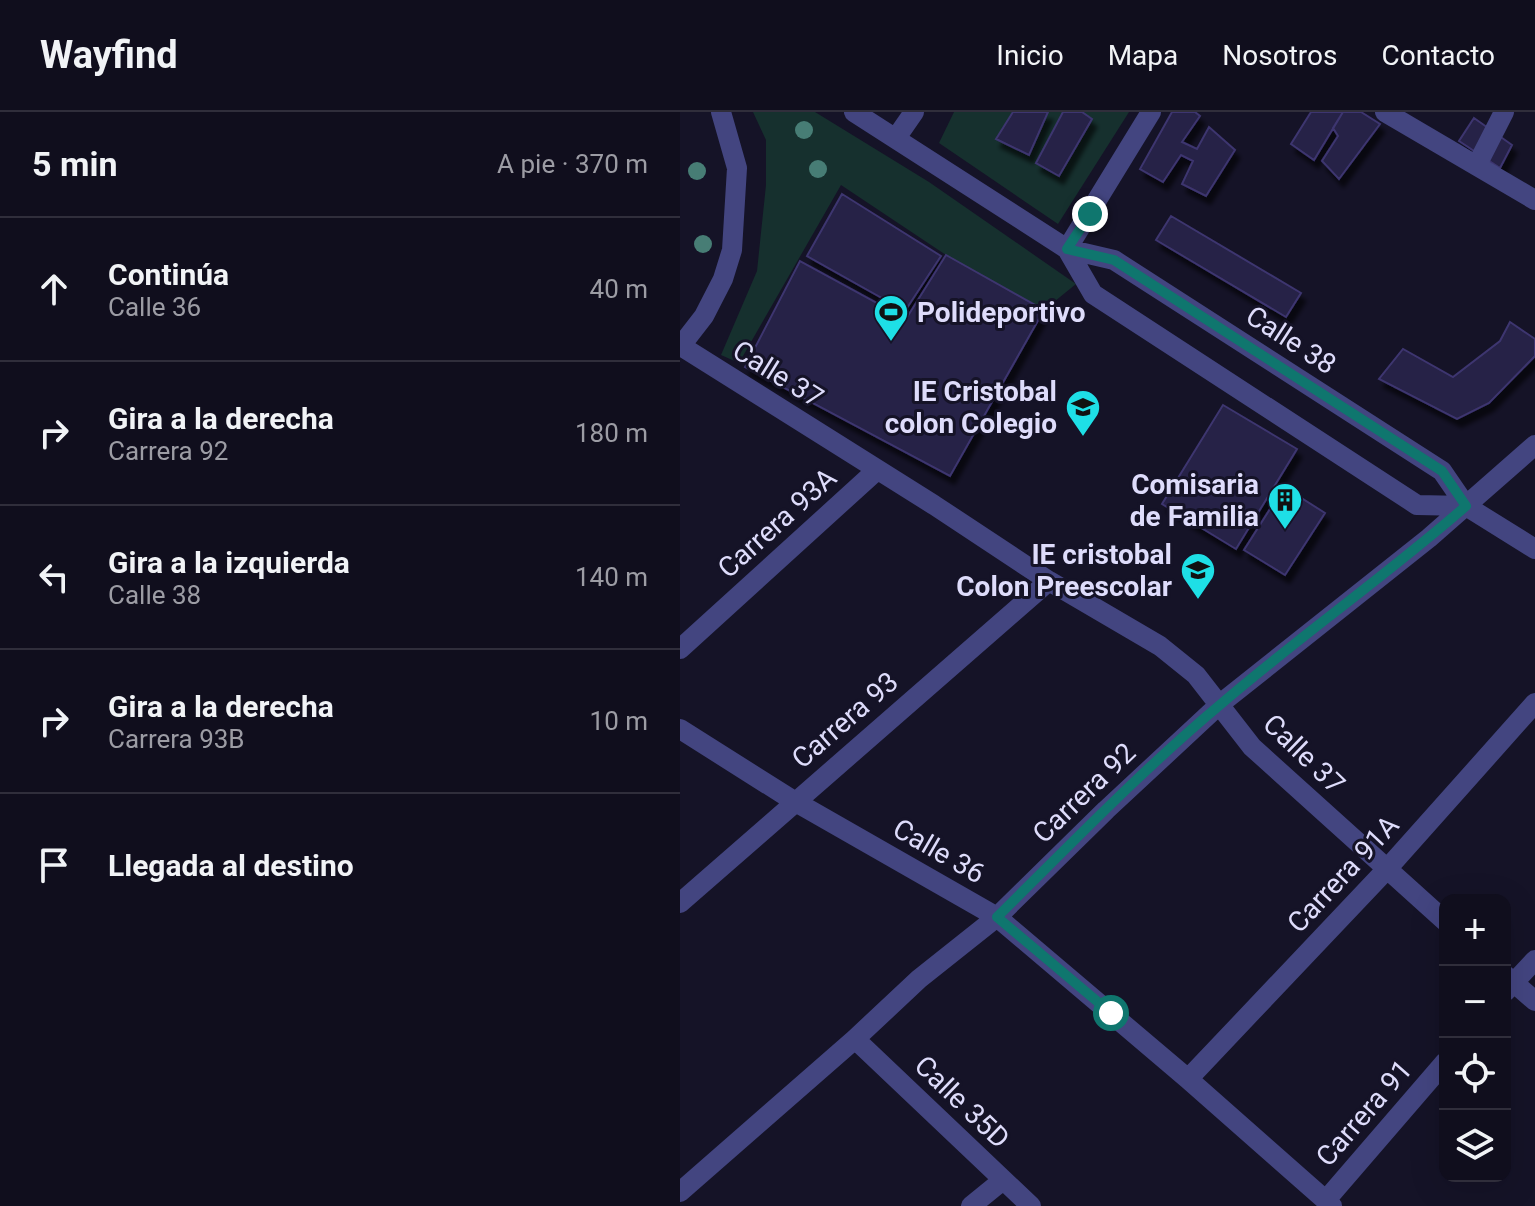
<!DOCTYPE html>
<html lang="es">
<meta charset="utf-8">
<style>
:root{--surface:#100e1d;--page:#1e1c2a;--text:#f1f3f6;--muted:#9c9ca4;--line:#302e3b}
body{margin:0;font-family:Roboto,sans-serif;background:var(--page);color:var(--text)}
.controls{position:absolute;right:24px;bottom:24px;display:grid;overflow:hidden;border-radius:16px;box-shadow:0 8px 32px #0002}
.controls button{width:72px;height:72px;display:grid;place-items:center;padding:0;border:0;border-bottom:2px solid var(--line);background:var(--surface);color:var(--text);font:40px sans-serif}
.stop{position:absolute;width:24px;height:24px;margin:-18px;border:6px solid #0f766e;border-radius:50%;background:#fff}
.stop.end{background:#0f766e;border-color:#fff;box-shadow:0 2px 8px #0008}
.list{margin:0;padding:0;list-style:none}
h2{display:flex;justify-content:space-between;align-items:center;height:104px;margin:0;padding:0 32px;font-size:34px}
h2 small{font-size:26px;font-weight:400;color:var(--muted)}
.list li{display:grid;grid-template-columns:52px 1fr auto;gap:24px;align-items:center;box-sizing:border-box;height:144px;padding:0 32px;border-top:2px solid var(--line)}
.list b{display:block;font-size:30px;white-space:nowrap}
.list p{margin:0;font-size:26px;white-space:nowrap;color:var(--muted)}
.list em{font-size:26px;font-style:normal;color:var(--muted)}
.icon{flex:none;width:44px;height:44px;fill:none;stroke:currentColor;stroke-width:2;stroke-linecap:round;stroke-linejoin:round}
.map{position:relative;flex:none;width:855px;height:1094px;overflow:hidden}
header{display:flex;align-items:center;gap:48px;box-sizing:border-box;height:112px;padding:0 40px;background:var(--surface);border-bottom:2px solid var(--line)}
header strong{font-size:38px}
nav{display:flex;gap:44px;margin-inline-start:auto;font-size:28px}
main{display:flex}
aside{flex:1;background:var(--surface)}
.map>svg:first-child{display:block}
</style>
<header>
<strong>Wayfind</strong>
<nav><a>Inicio</a><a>Mapa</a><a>Nosotros</a><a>Contacto</a></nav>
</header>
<main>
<aside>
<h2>5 min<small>A pie · 370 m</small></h2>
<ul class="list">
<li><svg class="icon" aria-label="ahead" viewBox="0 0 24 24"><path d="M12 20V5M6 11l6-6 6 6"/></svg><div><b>Continúa</b><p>Calle 36</p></div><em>40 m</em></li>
<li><svg class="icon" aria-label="right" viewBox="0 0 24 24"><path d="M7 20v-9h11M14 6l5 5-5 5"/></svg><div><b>Gira a la derecha</b><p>Carrera 92</p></div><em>180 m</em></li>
<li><svg class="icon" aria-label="left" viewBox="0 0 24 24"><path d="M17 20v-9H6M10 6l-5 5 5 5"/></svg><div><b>Gira a la izquierda</b><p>Calle 38</p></div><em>140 m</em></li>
<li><svg class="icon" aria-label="right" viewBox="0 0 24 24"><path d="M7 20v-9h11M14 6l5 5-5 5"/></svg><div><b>Gira a la derecha</b><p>Carrera 93B</p></div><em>10 m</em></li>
<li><svg class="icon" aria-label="arrive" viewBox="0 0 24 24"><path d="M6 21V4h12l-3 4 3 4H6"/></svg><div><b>Llegada al destino</b></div></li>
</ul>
</aside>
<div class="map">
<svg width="855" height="1094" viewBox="0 0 855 1094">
<defs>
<filter id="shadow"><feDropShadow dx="4.5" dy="8" stdDeviation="2" flood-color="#0009"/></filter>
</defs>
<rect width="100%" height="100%" fill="#151327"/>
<path fill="#16302e" d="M73,0H135L249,70L396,172L364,198L266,143L161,73L59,251L41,243L77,159L86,73V28Z
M274,0H449L378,112L259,31Z"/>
<path fill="#262146" stroke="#3d366f" stroke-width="2" filter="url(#shadow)" d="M333,0H368L349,43L316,27Z
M383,0H402L412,7L379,64L356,51Z
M492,0H515L520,4L502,30L517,37L529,15L555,38L526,84L502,72L513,49L501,43L483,70L460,57Z
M631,0H663L634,48L611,32Z
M663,0H681L700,12L659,67L642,49L658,24L653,16Z
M794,6L832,33L820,56L779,29Z
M162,82L261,144L225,199L127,144Z
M491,104L621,181L606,205L476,128Z
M266,143L364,198L270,364L65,255L120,149L226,207Z
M830,210L855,227V244L809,291L777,307L699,267L723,237L773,265L820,229Z
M543,293L617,337L556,437L482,392Z
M604,375L645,401L605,463L564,438Z"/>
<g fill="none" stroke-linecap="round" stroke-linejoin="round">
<path stroke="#434580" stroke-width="20" d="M174,0L387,137L434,148L762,359L786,394L855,437
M705,0L855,88
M216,26L234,0
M797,53L824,0
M387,137L413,182L737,393L786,394
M387,137L471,0
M1,234L254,393L369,469L480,534L516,563L572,635L765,809
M0,235L24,204L43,167L52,138L57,56L41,0
M0,537L197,358
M0,617L114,689L317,805L508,967L652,1094
M0,791L369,469
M825,863L855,889
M825,880L855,848
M175,927L351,1094
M508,967L707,757L855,591
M0,1080L175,927L239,867L317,805L426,698L540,592L749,426L855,333
M646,1088L765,950
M291,1094L323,1068"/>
</g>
<g fill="#477d75">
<circle cx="124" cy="18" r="9"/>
<circle cx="138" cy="57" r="9"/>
<circle cx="17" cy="59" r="9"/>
<circle cx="23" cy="132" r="9"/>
</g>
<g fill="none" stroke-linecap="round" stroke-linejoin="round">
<path stroke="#0f766e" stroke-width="10" d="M410,102L387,137L434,148L762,359L786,394C707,463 620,524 541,592C462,658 390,733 317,805L431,901"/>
</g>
<defs>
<g id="stadium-pin" transform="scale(1.8)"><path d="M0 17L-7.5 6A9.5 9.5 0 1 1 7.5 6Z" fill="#1edfe6" stroke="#151327"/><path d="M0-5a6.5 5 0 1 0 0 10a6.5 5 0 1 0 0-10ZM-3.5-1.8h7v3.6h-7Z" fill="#111"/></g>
<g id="school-pin" transform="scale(1.8)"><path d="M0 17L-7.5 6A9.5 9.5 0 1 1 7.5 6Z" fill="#1edfe6" stroke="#151327"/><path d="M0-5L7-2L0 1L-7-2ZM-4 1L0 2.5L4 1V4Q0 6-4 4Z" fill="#111"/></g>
<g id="building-pin" transform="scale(1.8)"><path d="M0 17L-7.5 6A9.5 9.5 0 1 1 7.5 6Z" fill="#1edfe6" stroke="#151327"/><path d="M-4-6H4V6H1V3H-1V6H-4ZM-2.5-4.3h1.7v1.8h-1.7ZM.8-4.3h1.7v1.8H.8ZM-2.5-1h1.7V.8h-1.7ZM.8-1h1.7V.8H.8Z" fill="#111"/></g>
</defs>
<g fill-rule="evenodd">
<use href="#stadium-pin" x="211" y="200"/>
<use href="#school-pin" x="403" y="295"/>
<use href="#building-pin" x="605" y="388"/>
<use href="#school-pin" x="518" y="458"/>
</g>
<g text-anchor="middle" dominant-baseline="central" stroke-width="6" stroke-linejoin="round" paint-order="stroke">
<g font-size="28" font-weight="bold" fill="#dedcfb" stroke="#151327" text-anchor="end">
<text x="237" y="200" text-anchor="start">Polideportivo</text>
<text x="377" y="279">IE Cristobal<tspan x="377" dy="32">colon Colegio</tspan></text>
<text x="579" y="372">Comisaria<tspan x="579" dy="32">de Familia</tspan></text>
<text x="492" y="442">IE cristobal<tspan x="492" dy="32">Colon Preescolar</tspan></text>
</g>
<g font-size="28" fill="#dedcfb" stroke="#151327">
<text transform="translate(611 228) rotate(33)">Calle 38</text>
<text transform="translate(98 262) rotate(32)">Calle 37</text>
<text transform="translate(97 411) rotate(-42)">Carrera 93A</text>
<text transform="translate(165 608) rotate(-41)">Carrera 93</text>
<text transform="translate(624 642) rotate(44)">Calle 37</text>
<text transform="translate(404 681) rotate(-44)">Carrera 92</text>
<text transform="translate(259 739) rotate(30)">Calle 36</text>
<text transform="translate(663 762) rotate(-47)">Carrera 91A</text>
<text transform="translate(282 990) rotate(44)">Calle 35D</text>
<text transform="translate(684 1001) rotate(-49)">Carrera 91</text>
</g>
</g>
</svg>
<div class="controls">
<button>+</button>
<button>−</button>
<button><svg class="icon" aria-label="locate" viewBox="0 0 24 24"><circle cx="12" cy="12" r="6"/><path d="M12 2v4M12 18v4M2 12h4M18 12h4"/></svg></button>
<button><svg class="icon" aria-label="layers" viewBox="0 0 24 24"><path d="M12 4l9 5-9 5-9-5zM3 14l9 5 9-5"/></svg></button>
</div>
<div class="stop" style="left:431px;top:901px"></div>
<div class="stop end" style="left:410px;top:102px"></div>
</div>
</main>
